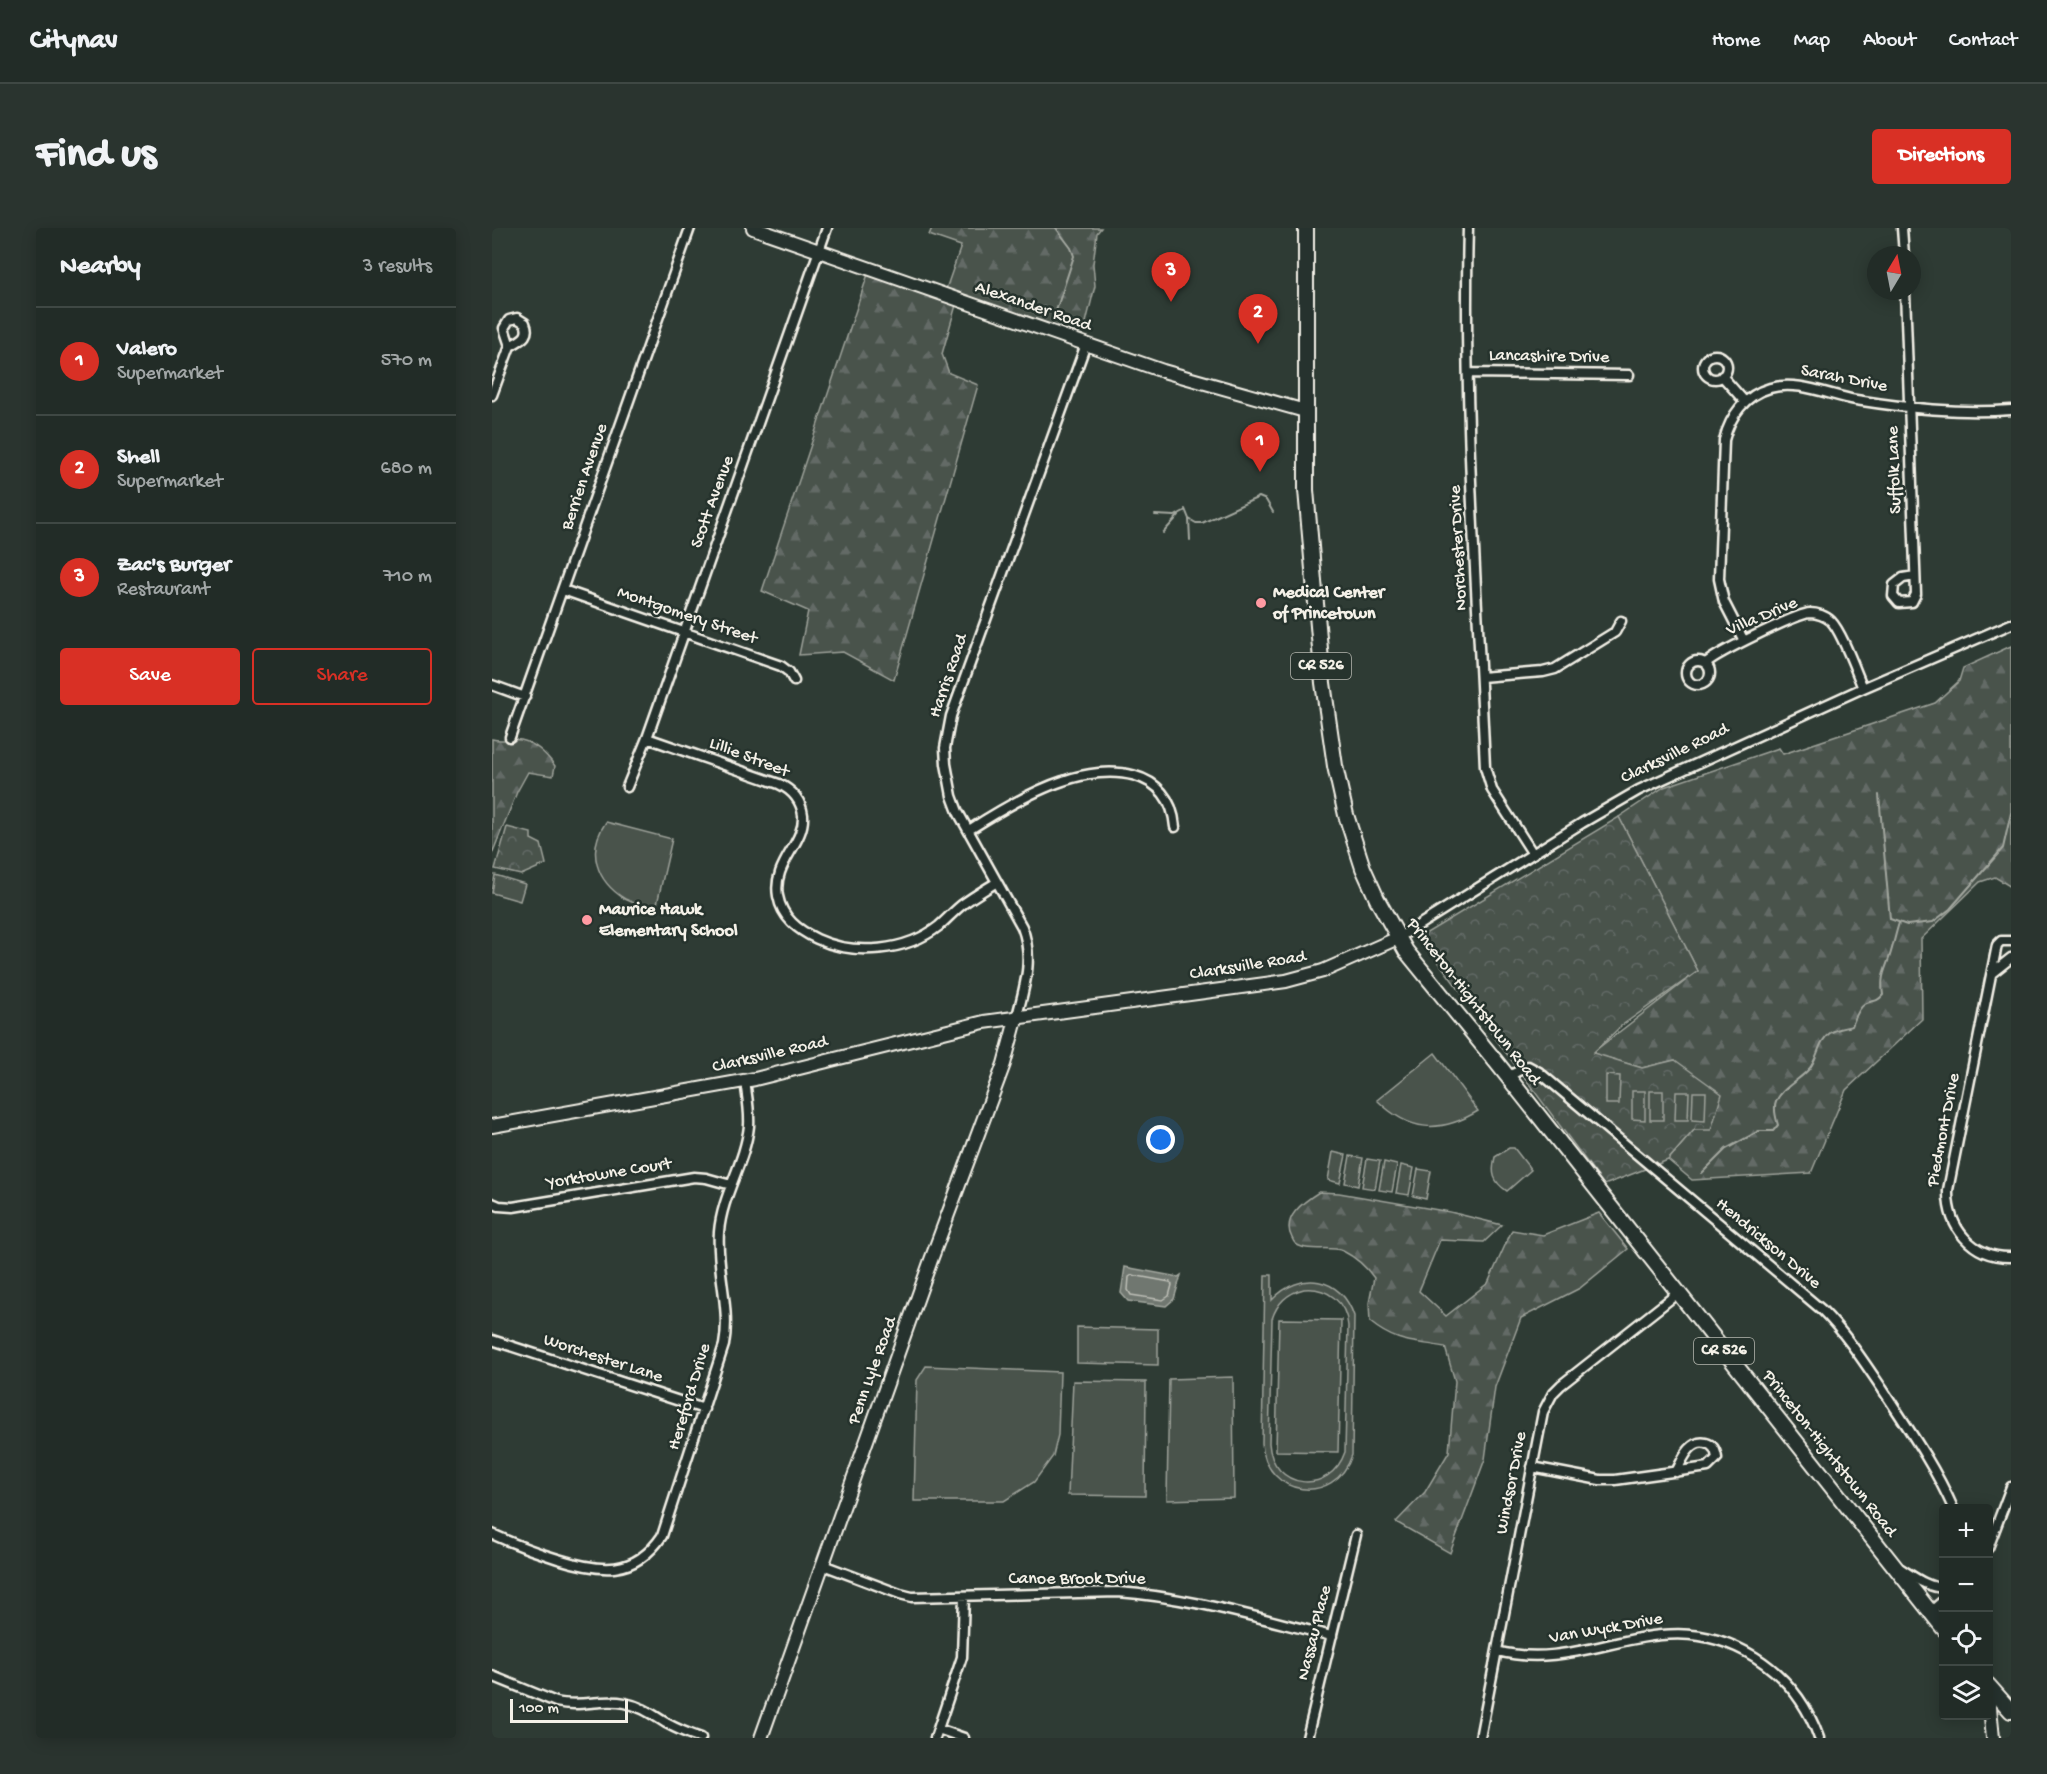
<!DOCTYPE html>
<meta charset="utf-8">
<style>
:root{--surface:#222c27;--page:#2a342f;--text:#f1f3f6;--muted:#a2a7a7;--line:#3f4844;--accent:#d93025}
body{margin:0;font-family:"Gochi Hand",sans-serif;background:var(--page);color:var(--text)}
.controls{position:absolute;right:18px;bottom:18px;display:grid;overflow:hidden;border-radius:6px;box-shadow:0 3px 15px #0003}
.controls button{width:54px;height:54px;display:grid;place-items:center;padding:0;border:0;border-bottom:2px solid var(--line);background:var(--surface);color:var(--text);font:30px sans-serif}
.compass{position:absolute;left:1375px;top:18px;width:54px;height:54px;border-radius:50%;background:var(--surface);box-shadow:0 3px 15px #0003;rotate:10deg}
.scale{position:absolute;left:18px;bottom:15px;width:118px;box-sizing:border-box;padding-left:6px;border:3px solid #f4f1e8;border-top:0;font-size:16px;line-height:21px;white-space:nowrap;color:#f4f1e8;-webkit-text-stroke:4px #26332d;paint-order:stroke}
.you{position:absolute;left:669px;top:912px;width:21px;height:21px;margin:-15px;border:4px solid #fff;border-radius:50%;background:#1a73e8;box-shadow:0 0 0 9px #1a73e833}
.badge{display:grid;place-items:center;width:39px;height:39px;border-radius:50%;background:var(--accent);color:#fff;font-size:20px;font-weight:700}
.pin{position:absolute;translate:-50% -50px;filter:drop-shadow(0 2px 3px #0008)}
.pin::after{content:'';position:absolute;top:32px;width:21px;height:18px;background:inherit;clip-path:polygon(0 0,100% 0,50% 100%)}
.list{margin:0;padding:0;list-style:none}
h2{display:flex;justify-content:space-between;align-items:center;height:78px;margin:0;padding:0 24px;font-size:26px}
h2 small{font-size:20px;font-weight:400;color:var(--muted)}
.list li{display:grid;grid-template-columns:39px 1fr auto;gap:18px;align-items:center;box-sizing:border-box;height:108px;padding:0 24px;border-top:2px solid var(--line)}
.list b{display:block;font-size:22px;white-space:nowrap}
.list p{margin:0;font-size:20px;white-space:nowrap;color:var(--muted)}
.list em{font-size:20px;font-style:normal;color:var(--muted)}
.actions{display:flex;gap:12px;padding:18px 24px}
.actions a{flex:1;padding:14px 0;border:2px solid var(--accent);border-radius:6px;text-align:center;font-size:21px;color:var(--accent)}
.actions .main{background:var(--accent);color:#fff}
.icon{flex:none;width:33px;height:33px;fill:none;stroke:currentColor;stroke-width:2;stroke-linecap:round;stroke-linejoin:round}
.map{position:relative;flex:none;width:1519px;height:1510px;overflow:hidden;border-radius:6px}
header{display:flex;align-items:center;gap:36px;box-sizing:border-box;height:84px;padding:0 30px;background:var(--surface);border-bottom:2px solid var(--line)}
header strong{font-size:28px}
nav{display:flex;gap:33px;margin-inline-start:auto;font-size:21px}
.intro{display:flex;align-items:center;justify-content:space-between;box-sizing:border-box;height:144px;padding:0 36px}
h1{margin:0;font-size:42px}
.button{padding:15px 27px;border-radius:6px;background:var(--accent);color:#fff;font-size:21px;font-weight:700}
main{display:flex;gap:36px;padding:0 36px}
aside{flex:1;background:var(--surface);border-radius:6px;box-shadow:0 3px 15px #0003}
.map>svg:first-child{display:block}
</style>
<header>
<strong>Citynav</strong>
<nav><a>Home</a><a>Map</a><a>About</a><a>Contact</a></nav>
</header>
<div class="intro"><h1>Find us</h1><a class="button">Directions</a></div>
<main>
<aside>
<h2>Nearby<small>3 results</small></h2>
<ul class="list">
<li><span class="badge">1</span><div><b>Valero</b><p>Supermarket</p></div><em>570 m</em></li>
<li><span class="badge">2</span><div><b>Shell</b><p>Supermarket</p></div><em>680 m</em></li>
<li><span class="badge">3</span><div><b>Zac's Burger</b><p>Restaurant</p></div><em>710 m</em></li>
</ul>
<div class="actions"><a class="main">Save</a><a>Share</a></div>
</aside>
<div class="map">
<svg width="1519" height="1510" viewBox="0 0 1519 1510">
<defs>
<pattern id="forest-firs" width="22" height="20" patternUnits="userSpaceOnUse" patternTransform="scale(1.5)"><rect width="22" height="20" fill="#48524c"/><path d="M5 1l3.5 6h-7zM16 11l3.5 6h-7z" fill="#636b66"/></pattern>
<pattern id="park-crowns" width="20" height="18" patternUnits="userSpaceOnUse" patternTransform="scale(1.5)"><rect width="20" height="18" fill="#48524c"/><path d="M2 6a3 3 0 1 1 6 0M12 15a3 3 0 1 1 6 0" fill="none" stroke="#636b66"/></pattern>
</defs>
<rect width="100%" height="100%" fill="#2e3b34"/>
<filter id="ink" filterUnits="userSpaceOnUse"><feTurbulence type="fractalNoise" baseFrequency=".0167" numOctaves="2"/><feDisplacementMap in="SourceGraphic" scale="12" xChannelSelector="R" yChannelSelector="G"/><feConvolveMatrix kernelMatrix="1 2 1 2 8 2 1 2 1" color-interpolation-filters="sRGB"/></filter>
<g filter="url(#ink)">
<path fill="url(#forest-firs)" stroke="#9ea29a" stroke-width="1.5" d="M440,0H609L605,5L601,36L603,58L589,115L452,67L469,18L437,7Z
M377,43L454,69L464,77L450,126L457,145L486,157L402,452L351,424L307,427L316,383L270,363Z
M1519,418V659L1503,649L1488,654L1429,711L1430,791L1354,862L1319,945L1200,952L1176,932L1202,902L1183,832L1150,840L1100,825L1206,743L1127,589L1172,559L1287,520L1291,526L1443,475L1467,453L1471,440Z
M0,511C10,514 19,510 29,512C43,515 55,527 63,538L61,548L36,544L25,564L0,626Z
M827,964L847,965L958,984L1010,997L992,1014L948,1012L927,1063L954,1088L996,1055L1020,1002L1051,1007L1107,985L1136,1021L1088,1060L1029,1090L1003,1159L993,1231L958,1325L904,1294L933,1264L957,1224L963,1153L953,1119C922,1113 905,1116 878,1094L877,1075L882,1050C875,1040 863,1029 851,1023C839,1018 822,1023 810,1019C804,1017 802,1015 800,1010C789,990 811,974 827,964Z"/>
<path fill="url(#park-crowns)" stroke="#9ea29a" stroke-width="1.5" d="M1127,589L1206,743L1129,798L1101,825L1150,840L1183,832L1230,866L1219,902H1202L1176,932L1112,957L928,709Z
M15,599L39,605V611L49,616L54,636L29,647L3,641Z"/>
<path fill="#48524c" stroke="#9ea29a" stroke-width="1.5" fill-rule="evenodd" d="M114,594L180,611L165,676C155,679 142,676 133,671C104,653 94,623 114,594Z
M3,647L33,656L28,673L0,665Z
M943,825L986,883C948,906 917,904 885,872Z
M1114,847L1128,848L1127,876H1114Z
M1140,863H1153V892L1140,891Z
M1158,863H1171V892H1158Z
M1184,864H1197L1196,892H1183Z
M1201,864H1214L1213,893L1200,892Z
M1017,920H1022L1039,942L1015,963C1001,954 999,945 1003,929Z
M841,924L854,927L848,955L836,952Z
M858,928L871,930L866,958L853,955Z
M875,931L888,933L883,961L870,959Z
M892,934L905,937L900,964L887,962Z
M909,937L922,940L917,967L904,965Z
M926,941L939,943L934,971L921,968Z
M773,1047H780V1072C808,1042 849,1048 862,1088L860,1227C843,1279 773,1269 770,1215ZM812,1061C836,1059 854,1074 856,1098L853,1224C838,1268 780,1262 777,1215L780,1091C785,1075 795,1065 812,1061Z
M787,1091L849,1092L846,1224L784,1223Z
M585,1099L666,1101V1137L585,1135Z
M434,1138L568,1144L566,1207L561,1228L542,1254L512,1273H422L425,1152Z
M741,1149L742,1270L675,1272L677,1151Z
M581,1153L654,1154L653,1268L576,1267Z"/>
<path fill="#6f7770" stroke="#a4a8a0" stroke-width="1.5" d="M633,1039L686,1049L689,1047L682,1071L674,1078L636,1073L629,1065Z"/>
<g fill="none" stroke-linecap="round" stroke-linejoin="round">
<path stroke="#bfc0b8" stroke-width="1.5" d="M640,1047L678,1054L680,1057L677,1068L671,1072L639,1067L636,1062L637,1049Z"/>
<path stroke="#a4a8a0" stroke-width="2" d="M563,86L582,28L579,20L564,0
M693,281L697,291L698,312
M663,287L683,288L692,283
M697,291L704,295H710L767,269L774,272L781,284
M671,305L687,287
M1387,567L1398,691L1415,697L1441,694L1458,681L1511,620L1519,585
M1210,945L1234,921L1267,903H1281L1286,897C1284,890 1281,881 1284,874C1289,860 1308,852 1317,841C1326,831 1326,813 1338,805C1344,801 1353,800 1360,798C1363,791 1366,780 1373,776C1382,771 1383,776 1391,767C1388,746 1394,742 1399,724C1402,714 1404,704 1407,695"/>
<g stroke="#f4f1e8" stroke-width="13">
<path id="street" d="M976,0C971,179 985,360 993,539L1000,562L1041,626
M1410,0L1412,27
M1413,63L1424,366L1420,374L1407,375L1401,368L1402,357L1411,350L1423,348
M25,90L33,95C39,109 28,112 18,118L12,100L17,92Z
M1211 139a12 12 0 1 1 24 0a12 12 0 1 1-24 0Z
M977,145L1137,147
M1230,148L1253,174
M0,167L18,118
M71,362L289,438L297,444L302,453
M1252,413L1232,374L1227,351L1232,212C1238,188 1253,167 1278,160C1306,152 1336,167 1364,172C1415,180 1467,186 1519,182
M1194 445a12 12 0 1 1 24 0a12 12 0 1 1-24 0Z
M1214,435C1225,425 1304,386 1318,385C1325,385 1334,388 1339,393C1350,404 1364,444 1371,460
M989,449L1051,444L1063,441L1123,404L1129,393
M0,457L33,469
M18,509L198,0
M155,510L287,556C300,562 309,572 311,587C313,616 280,635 286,668C290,690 306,702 325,711C362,728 414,724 447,698C455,691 462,683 471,676C482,668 494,661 505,654
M135,559L155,510L335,0
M477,602C502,586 543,562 571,553C616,537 678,539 683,599
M906,710L1090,595L1147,562L1371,460L1519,396
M1519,713H1509L1505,717L1456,962C1455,999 1480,1030 1519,1029
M1500,745L1519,730
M525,788C533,757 542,730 530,699L466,584L460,568L454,536L453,520L459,488L594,116
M1015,849L1036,838L1047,844L1330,1082C1354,1106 1372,1134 1391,1162C1416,1200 1443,1239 1461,1280
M0,975L7,978L21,979L202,949L214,950L239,957
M0,1112L212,1181
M1040,1239L1108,1252H1123L1216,1239L1225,1230C1224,1223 1222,1217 1214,1215C1198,1211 1190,1233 1184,1244
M0,1306C22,1316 43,1324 66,1331C108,1344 142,1349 170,1308L232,1117C239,1079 224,1042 227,1004C230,967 253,935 257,898C258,883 255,868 253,853
M1496,1320L1519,1259
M331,1337L408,1366L420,1369L626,1364C698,1369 769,1391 840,1408
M1409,1341C1422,1349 1436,1360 1452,1360
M1438,1384L1452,1372
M1005,1423C1097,1447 1169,1370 1263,1429C1293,1448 1315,1476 1327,1510
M0,1448L64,1474C89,1480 109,1470 133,1475C149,1478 161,1487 174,1495C185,1501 197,1506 209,1510
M446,1501L472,1510
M443,1510L470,1429L472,1368
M815,1510L864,1307
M988,1510L1051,1184L1061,1165L1069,1157L1186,1065"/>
</g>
<g stroke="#f4f1e8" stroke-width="16">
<path id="secondary" d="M261,0L671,143L813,183
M0,898L263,851L492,794L794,753L831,743L906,710
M1496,1459L1501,1510
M269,1510L439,1032L512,836L525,788"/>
</g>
<g stroke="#f4f1e8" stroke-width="18">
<path id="primary" d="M814,0V262L831,455L843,538L854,587L871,640L885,671L914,723L1005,835L1452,1401
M1496,1457L1519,1483"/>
</g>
<use href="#street" stroke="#26332d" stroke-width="8"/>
<use href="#secondary" stroke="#26332d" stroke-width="12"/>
<use href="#primary" stroke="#26332d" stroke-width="14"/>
</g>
</g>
<g fill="#ff9aa2" stroke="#26332d" stroke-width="2">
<circle cx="769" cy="375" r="6"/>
<circle cx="95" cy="692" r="6"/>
</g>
<g text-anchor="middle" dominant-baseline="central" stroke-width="5" stroke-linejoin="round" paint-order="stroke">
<g fill="#26332d" stroke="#b6b8b0" stroke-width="1.5">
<rect x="799" y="425" width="60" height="26" rx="4.5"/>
<rect x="1202" y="1110" width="60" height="26" rx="4.5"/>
</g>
<g font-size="16" font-weight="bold" fill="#f4f1e8">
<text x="829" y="438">CR 526</text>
<text x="1232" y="1123">CR 526</text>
</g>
<g font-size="18" fill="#f4f1e8" stroke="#26332d">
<text transform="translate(541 79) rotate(19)">Alexander Road</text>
<text transform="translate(1057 129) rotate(1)">Lancashire Drive</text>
<text transform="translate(1352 151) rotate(11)">Sarah Drive</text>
<text transform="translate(1403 242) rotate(-92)">Suffolk Lane</text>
<text transform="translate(93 249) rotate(-71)">Berrien Avenue</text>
<text transform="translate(221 274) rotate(-70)">Scott Avenue</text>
<text transform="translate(967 320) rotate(-93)">Norchester Drive</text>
<text transform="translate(195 388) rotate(19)">Montgomery Street</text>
<text transform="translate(1270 389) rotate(-23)">Villa Drive</text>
<text transform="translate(457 448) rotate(-71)">Harris Road</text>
<text transform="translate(1183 526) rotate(-26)">Clarksville Road</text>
<text transform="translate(257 530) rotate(21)">Lillie Street</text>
<text transform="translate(756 738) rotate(-9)">Clarksville Road</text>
<text transform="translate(981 774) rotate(52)">Princeton-Hightstown Road</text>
<text transform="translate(278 827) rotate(-13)">Clarksville Road</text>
<text transform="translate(1452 902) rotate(-79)">Piedmont Drive</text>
<text transform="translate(117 946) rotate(-9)">Yorktowne Court</text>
<text transform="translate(1276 1016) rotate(40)">Hendrickson Drive</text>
<text transform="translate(111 1131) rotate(18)">Worchester Lane</text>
<text transform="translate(381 1143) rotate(-70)">Penn Lyle Road</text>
<text transform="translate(198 1169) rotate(-73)">Hereford Drive</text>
<text transform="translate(1337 1226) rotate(52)">Princeton-Hightstown Road</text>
<text transform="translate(1020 1255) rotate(-79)">Windsor Drive</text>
<text x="585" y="1351">Canoe Brook Drive</text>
<text transform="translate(1114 1401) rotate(-10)">Van Wyck Drive</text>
<text transform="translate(823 1405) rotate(-76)">Nassau Place</text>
</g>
<g font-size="18" font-weight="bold" fill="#f4f1e8" stroke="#26332d" text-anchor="start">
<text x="781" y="365">Medical Center<tspan x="781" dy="21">of Princetown</tspan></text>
<text x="107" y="682">Maurice Hawk<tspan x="107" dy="21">Elementary School</tspan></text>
</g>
</g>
</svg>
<div class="controls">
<button>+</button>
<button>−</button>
<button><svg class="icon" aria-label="locate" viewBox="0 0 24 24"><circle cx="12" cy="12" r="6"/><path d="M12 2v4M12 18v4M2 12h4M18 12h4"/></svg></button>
<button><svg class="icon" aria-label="layers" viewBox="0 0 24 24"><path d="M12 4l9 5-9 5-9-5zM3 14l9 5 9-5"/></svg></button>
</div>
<svg class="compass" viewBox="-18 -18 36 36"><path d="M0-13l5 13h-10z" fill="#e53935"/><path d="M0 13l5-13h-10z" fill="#a2a7a7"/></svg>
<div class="scale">100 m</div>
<div class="you"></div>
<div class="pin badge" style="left:768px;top:244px">1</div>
<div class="pin badge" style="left:766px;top:116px">2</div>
<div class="pin badge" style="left:679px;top:74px">3</div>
</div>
</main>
